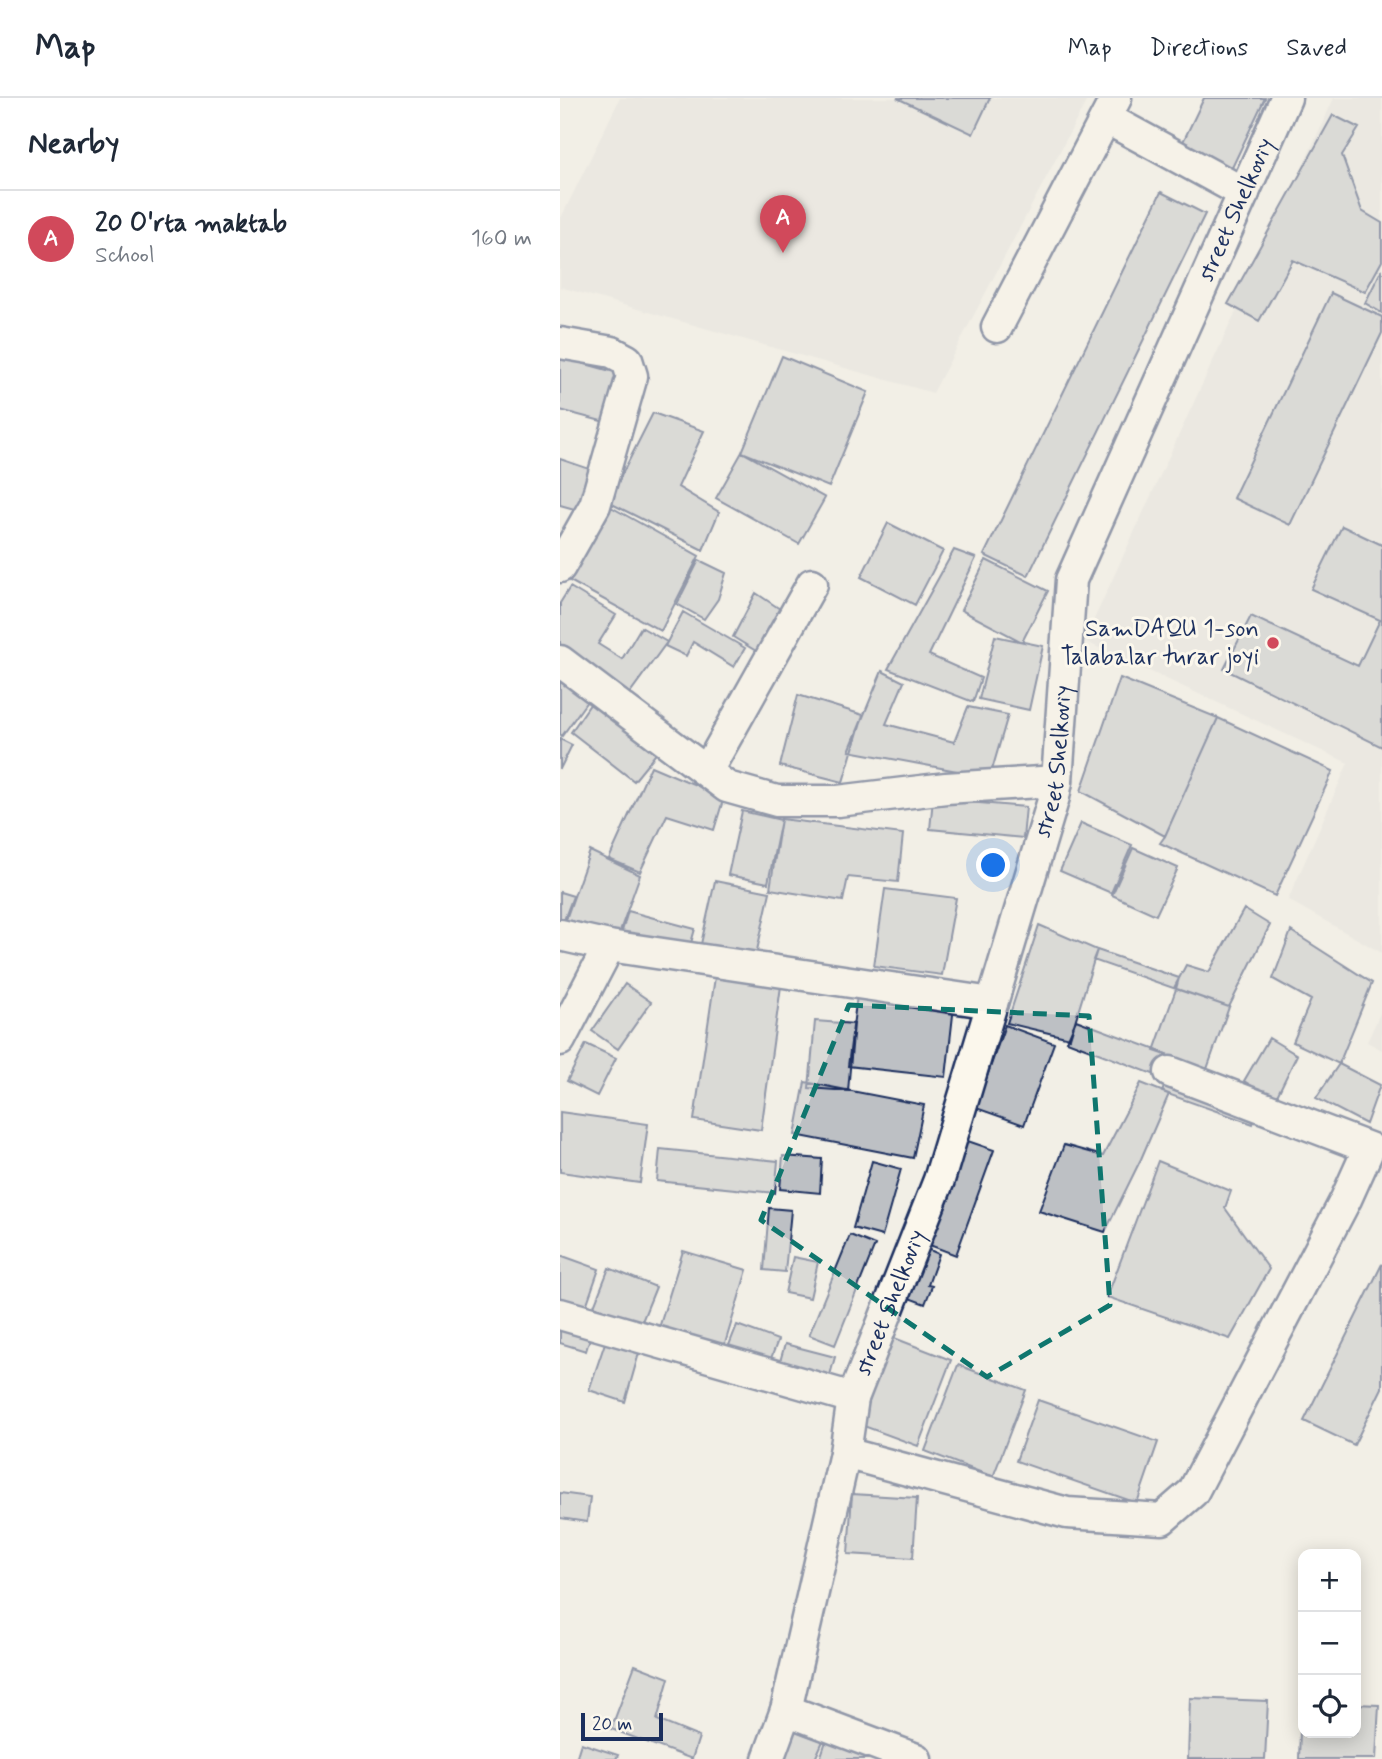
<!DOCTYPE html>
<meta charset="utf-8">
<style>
:root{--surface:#fff;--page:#f6f6f7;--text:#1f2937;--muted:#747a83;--line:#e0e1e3;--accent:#d1495b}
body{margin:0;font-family:Mynerve,sans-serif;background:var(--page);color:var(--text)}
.controls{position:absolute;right:21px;bottom:21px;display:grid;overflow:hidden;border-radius:14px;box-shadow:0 4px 18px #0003}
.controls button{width:63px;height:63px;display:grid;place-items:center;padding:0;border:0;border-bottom:2px solid var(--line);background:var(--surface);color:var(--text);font:35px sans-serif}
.scale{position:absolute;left:21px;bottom:18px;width:82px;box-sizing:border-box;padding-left:7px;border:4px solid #1b2f5e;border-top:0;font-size:19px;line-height:24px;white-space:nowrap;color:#1b2f5e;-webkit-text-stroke:5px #fbf7ec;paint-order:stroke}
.you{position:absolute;left:434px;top:768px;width:24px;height:24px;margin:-18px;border:5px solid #fff;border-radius:50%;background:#1a73e8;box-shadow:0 0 0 10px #1a73e833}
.badge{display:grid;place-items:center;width:46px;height:46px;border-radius:50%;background:var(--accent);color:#fff;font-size:23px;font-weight:700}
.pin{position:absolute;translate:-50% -58px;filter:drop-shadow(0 2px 4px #0008)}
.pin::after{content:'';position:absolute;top:37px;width:24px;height:21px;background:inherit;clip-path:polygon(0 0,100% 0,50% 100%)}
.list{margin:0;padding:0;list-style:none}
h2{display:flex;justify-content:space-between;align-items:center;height:91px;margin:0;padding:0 28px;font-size:30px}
h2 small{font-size:23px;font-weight:400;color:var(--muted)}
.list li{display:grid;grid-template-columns:46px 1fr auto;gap:21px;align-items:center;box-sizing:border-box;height:98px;padding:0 28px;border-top:2px solid var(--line)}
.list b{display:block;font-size:26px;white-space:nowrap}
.list p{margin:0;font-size:23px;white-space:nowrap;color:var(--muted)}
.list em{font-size:23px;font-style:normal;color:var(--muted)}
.icon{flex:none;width:38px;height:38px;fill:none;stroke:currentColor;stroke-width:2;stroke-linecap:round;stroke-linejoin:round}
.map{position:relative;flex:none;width:822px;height:1661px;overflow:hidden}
header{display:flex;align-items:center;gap:42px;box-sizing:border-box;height:98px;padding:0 35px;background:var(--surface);border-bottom:2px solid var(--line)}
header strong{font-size:33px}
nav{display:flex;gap:38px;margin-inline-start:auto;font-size:24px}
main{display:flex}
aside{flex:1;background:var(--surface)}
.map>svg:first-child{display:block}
</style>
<header>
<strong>Map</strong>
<nav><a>Map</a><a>Directions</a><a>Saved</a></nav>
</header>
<main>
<aside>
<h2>Nearby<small></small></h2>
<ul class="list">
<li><span class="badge">A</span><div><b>20 O'rta maktab</b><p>School</p></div><em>160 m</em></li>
</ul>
</aside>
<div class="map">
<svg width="822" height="1661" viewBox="0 0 822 1661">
<rect width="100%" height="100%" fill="#f2efe6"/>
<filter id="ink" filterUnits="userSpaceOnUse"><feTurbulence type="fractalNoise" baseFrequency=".0143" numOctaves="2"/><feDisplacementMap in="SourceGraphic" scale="14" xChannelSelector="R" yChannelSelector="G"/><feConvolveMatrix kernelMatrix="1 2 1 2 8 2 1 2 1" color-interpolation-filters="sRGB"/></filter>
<g filter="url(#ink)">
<path fill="#e2e1dc" d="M60,0H528L373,295L0,189V122Z
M774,0H822V855L728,802L788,665L524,543Z
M822,911V952L807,944Z"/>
<path fill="#bdc0c4" stroke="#1b2f5e" stroke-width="2" d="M337,0H430L413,36Z
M644,0H705L670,74L620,50Z
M773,17L799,30L782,57L802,113L822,125V163L805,194L733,162L699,223L668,206Z
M601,94L645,116L468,478L424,457Z
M822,171V215L805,205Z
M771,195L822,219V235L730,427L673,400Z
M222,258L308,294L269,389L182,354Z
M0,259L58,275L45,324L0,312Z
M93,315L144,333L118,389L159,414L143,452L48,404Z
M182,354L265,400L239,446L156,400Z
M0,361L38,374L25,414L0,407Z
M51,409L139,458L101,533L10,483Z
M328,425L383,453L355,507L301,479Z
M782,428L822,447V649L664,571L691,518L798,568L820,522L751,491Z
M394,452L416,460L369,557L421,580L413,604L328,571Z
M139,462L166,475L158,501L144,521L117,506Z
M426,462L488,493L462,544L401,512Z
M10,489L56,517L38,546L62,561L81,529L107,544L69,596L0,546V505Z
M196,495L223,513L201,556L173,539Z
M123,514L185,550L174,569L133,544L126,558L105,548Z
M435,538L483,548L469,612L419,601Z
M322,573L344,584L326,626L394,644L408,609L448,617L430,679L289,653Z
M0,577L30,599L2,638L0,636Z
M560,580L658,620L605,738L521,693Z
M238,597L303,617L283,684L220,668Z
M33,602L99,652L74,683L11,634Z
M658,620L773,673L715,798L600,745L605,738Z
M0,641L12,647L0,671Z
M91,668L164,699L154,732L107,717L80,774L49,761Z
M373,701L466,709L463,740L370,731Z
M182,713L221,722L208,785L168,777Z
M221,721L343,736L338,784L288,779L283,803L210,791Z
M521,725L572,747L551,795L500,773Z
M573,750L618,770L596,817L552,797Z
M30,753L80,777L56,844L5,824Z
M155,783L210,794L194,866L139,855Z
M325,791L396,800L382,877L314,868Z
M0,794L13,798L1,830H0Z
M684,811L710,827L669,909L614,890L626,867L649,874Z
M68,813L135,831L127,859L60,840Z
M479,827L537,852L510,940L447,925Z
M731,833L812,885L779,966L733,944L751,902L713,881Z
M537,852L619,880L616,891L533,862Z
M155,879L221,888L201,1032L134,1022Z
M65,886L91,904L58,951L32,933Z
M616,891L669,909L647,971L594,953Z
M297,897L394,908L386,979L288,968Z
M516,922L607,956L598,978L507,943Z
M255,923L294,926L288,993L249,990Z
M445,927L494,945L464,1027L416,1010Z
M709,940L737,957L715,1002L684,983Z
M26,946L56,960L37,998L7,983Z
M779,966L820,987L806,1026L756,1000Z
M610,974L700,1006L693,1026L602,994Z
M245,984L364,1007L353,1060L235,1037Z
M581,985L609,996L581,1061L545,1134L479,1113L504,1047L543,1058Z
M0,1014L88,1026L80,1085L0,1074Z
M402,1041L434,1052L396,1157L364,1145Z
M100,1051L218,1063L215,1095L97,1083Z
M223,1058L262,1061L260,1095L220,1091Z
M312,1063L341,1071L322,1138L293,1130Z
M598,1063L671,1093L665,1110L709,1171L670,1241L547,1199Z
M209,1110L231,1112L225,1174L204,1172Z
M290,1137L315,1147L275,1247L249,1237Z
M365,1150L379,1156L368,1187L372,1188L365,1206L346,1199Z
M123,1153L187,1172L164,1249L99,1230Z
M0,1157L39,1171L25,1211L0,1202Z
M233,1159L258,1164L250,1200L225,1195Z
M822,1166V1290L794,1347L744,1323Z
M49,1170L96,1189L81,1226L34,1208Z
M0,1219L33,1230L26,1253L0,1245Z
M177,1227L218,1242L205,1276L164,1260Z
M48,1236L81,1248L65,1304L29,1292Z
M324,1236L391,1262L358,1348L290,1323Z
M225,1246L275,1259L267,1288L217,1274Z
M398,1267L466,1292L433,1379L365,1353Z
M478,1302L598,1344L577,1405L456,1363Z
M0,1395L30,1399L27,1424L0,1420Z
M292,1396L357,1400L353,1460L288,1456Z
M75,1567L109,1580L97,1622L139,1639L132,1661L51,1631Z
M630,1600L708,1603L705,1661H628Z
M741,1604H743V1635H796V1606L819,1607L816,1661H739Z
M228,1630L263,1643L255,1661H216Z
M267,1640L322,1661H260Z
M21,1645L58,1657L56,1661H16Z"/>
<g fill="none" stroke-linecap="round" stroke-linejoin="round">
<g stroke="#1b2f5e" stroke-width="35">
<g id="minor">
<path d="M546,20L684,95"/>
<path d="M437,229L556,0"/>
<path d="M0,245L52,254L67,262L72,278L35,407L0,469"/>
<path d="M0,563L167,689L217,703H278L386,690L497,683"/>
<path d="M147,673L252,486"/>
<path d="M0,837L49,848L432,905"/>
<path d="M0,942L49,848"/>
<path d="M0,1216L293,1300"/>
<path d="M285,1355L507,1415L602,1421L633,1394L786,1101L809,1050L610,974"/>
<path d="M226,1612L356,1661"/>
<path id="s1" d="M208,1661L226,1612L285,1355L293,1300L379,1082L494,699L497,683L511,482L726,0"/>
</g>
</g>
<use href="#minor" stroke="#fbf7ec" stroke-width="30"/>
</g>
</g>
<path d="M0 0H822V1661H0ZM289,907L529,918L550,1207L427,1279L201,1122Z" fill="#f2efe6" fill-opacity=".55" fill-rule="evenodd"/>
<path fill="none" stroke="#0f766e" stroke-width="5" stroke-dasharray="14 9" stroke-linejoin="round" d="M289,907L529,918L550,1207L427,1279L201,1122Z"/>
<circle fill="#d1495b" stroke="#fbf7ec" stroke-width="2.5" cx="713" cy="545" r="7"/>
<g text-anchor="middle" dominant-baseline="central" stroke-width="6" stroke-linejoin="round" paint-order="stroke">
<g font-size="24" fill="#1b2f5e" stroke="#fbf7ec">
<text stroke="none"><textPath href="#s1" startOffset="1629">street Shelkoviy</textPath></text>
<text stroke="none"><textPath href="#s1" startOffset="1041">street Shelkoviy</textPath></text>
<text stroke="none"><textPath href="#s1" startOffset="474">street Shelkoviy</textPath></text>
</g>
<g font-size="24" fill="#1b2f5e" stroke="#fbf7ec" text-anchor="end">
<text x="699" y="531">SamDAQU 1-son<tspan x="699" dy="28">Talabalar turar joyi</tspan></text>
</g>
</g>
</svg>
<div class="controls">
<button>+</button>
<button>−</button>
<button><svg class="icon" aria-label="locate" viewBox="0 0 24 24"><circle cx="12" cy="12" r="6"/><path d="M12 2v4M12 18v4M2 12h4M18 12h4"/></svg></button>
</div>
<div class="scale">20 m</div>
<div class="you"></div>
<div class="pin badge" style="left:223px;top:155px">A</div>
</div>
</main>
